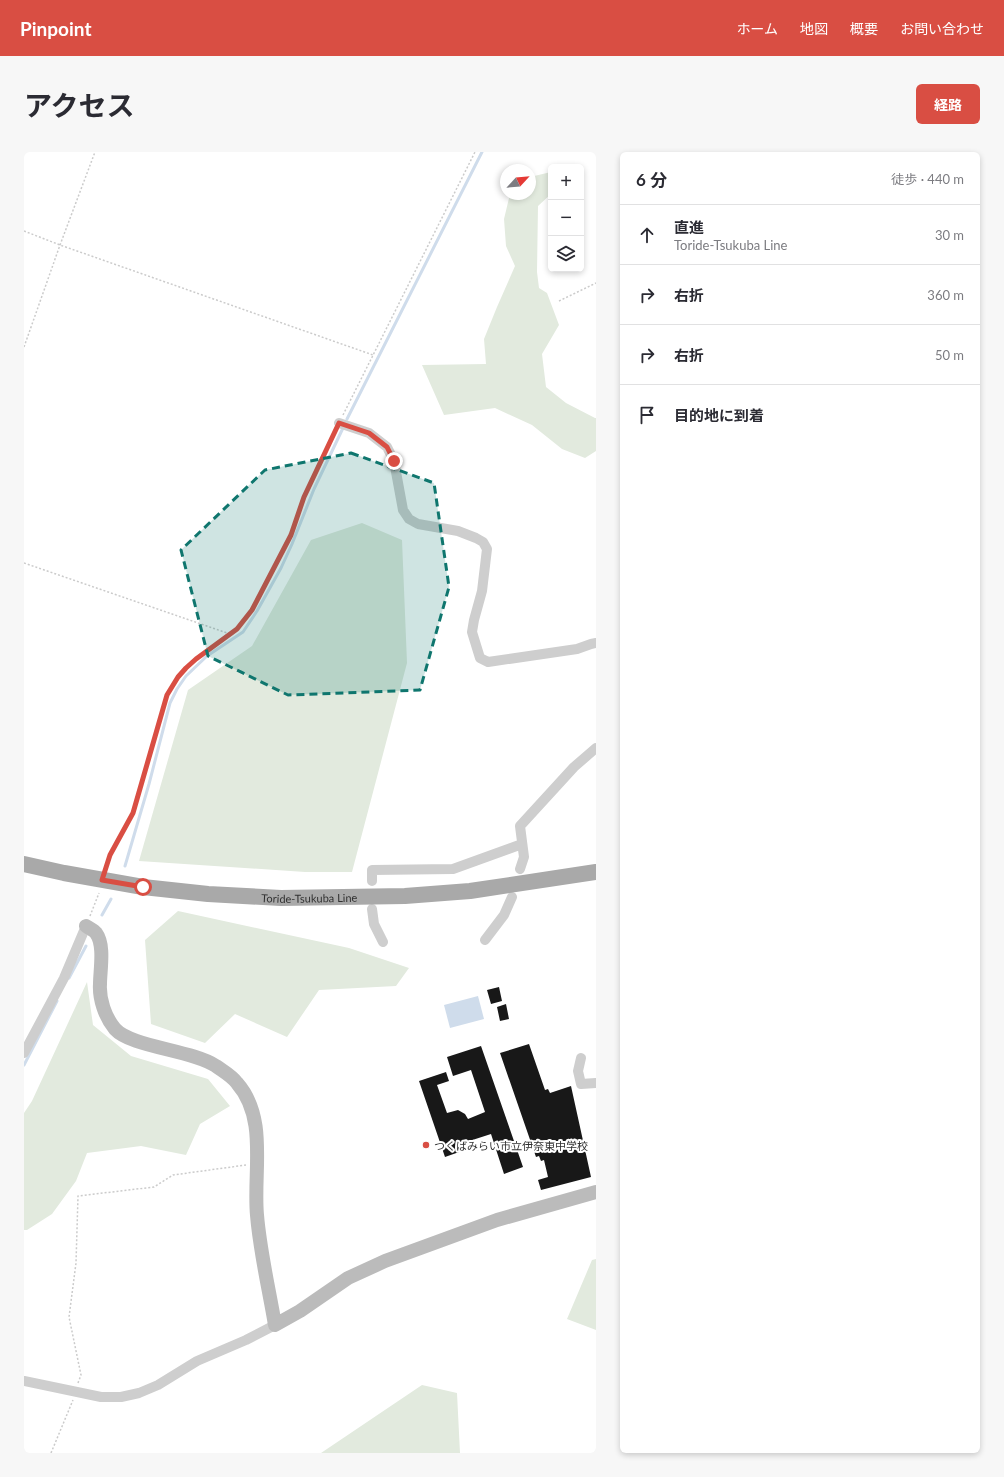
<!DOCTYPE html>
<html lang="ja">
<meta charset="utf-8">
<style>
:root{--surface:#fff;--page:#f7f7f7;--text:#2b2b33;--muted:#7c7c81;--line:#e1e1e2;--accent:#d94e43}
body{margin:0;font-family:Lato,"Noto Sans JP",sans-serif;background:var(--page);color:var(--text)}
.controls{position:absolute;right:12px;top:12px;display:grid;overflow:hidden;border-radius:6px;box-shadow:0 2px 6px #0003}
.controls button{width:36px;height:36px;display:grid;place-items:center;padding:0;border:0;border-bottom:1px solid var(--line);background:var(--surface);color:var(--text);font:20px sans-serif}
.compass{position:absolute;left:476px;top:12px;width:36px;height:36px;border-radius:50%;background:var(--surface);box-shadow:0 2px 6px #0003;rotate:64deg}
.stop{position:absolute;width:12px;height:12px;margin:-9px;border:3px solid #d94e43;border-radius:50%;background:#fff}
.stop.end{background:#d94e43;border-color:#fff;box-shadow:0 1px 4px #0008}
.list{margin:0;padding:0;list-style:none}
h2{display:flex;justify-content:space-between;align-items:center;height:52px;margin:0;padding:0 16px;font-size:17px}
h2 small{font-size:13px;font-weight:400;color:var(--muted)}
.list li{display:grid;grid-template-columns:26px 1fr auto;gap:12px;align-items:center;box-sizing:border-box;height:60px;padding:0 16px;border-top:1px solid var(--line)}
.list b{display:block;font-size:15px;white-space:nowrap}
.list p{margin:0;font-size:13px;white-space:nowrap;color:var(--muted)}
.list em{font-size:13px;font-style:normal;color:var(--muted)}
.icon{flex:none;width:22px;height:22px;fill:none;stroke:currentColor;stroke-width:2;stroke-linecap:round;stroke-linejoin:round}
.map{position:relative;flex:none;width:572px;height:1301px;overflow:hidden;border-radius:6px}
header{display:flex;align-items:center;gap:24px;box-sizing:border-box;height:56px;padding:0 20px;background:var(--accent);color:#fff}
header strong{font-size:19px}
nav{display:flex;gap:22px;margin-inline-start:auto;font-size:14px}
.intro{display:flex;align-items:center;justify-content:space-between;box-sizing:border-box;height:96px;padding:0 24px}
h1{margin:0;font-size:28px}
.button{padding:10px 18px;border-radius:6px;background:var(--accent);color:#fff;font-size:14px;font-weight:700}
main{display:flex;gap:24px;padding:0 24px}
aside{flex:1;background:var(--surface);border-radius:6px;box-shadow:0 2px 6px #0003}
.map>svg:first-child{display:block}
</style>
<header>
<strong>Pinpoint</strong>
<nav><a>ホーム</a><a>地図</a><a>概要</a><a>お問い合わせ</a></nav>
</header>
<div class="intro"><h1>アクセス</h1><a class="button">経路</a></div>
<main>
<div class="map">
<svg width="572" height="1301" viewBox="0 0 572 1301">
<rect width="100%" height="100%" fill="#fff"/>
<path fill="#e2eade" d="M527,20V42L514,54L513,120L515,136L523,141L535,173L518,202L522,235L542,251L571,266H572V299L561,306L538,297L508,273L471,256L420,263L398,213L462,212L460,187L473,155L491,114L482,94L480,67L486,42H506V25Z
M338,371L378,388L383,511L328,720H281L115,709L164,538L228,494L287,388Z
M154,759L325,796L385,816L372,834L295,838L263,885L211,862L181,891L127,872L121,788Z
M63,830L69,873L107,904L184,927L206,954L176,972L162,1003L117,994L63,1001L52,1029L28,1062L3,1078H0V961L8,949Z
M572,1107V1178L543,1167L568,1108Z
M398,1233L433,1241L436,1301H297Z"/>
<path fill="#cfdceb" d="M454,844L460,867L426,876L420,853Z"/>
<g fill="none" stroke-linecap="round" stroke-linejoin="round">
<path stroke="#cfdceb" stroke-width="3" d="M323,267L458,0
M101,714L125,632L146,551L153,537L162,524L183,504L219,480L233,459L257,416L268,392L290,337L319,276
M78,763L87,747
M45,826L62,794
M0,913L33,849"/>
</g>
<path fill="#181818" d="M475,835L478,849L467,852L463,838Z
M482,852L485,867L476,869L473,855Z
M505,892L521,938L524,937L526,941L547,934L567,1025L517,1038L514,1028L524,1025L520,1008L517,1009L515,1004L512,1005L476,901Z
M457,894L499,1015L480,1022L467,982L436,992L438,999L421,1005L395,929L422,920L425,929L413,933L423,961L434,958L441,962L444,967L461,960L447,918L429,924L423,905Z"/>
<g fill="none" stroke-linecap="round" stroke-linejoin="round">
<path stroke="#cbcbcb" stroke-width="1.5" stroke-dasharray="2 2" stroke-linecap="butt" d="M0,79L36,93L349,203
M535,149L572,131
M0,195L36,93L71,0
M319,263L451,0
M0,411L206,482
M82,716L86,703L109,661L143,543L154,525L162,516L172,507L213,477L228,458L267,383L280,345L311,279
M66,764L75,741
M54,1231L57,1223L45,1165L52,1111L54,1044L130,1035L149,1023L222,1013
M27,1301L49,1248"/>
<path stroke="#cecece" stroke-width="10" d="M315,271L345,281L363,295L370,309L379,358L385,367L394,372L434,379L452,386L459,390L463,397L458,439L450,468L448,480L456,506L464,510L553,497L567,492L572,491
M496,717L500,705L496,674L550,615L572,596
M348,729V718L429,717L498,692
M348,757L350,772L359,790
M461,788L480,763L488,745
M0,901L40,826L62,774
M557,906L554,919L557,932L572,931
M0,1229L77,1245H97L115,1241L134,1233L173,1209L222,1188L251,1173"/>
<path stroke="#bbb" stroke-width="14" d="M62,774C65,776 70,778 72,781C81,793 76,818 76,832C75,847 81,865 91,877C107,895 168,898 192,914C199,919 208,924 213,931C244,966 229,1020 233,1063C236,1100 245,1137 251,1173L276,1159L324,1126L361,1109L473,1068L572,1040"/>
<path stroke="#a9a9a9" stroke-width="16" id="s1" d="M0,712L40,721L119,735L184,742L257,746L381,744L446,739L572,720"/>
</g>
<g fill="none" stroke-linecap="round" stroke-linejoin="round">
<path stroke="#d94e43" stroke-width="5" d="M119,735L78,728L86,703L109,661L143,543L154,525L162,516L172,507L213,477L228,458L267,383L280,345L315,271L345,281L363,295L370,309"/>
</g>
<path fill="#0f766e" fill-opacity="0.2" stroke="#0f766e" stroke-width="3" stroke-dasharray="8 5" stroke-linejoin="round" d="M327,301L410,331L425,435L396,538L264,543L184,504L157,398L241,318Z"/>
<circle fill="#d94e43" stroke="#fff" stroke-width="1.5" cx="402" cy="993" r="4"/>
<g text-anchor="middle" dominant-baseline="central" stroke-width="4" stroke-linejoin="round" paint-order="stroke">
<g font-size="11" fill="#313131" stroke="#fff">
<text stroke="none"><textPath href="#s1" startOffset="288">Toride-Tsukuba Line</textPath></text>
</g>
<g font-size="11" fill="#313131" stroke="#fff" text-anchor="start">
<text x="410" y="993">つくばみらい市立伊奈東中学校</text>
</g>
</g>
</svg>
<div class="controls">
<button>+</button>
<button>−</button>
<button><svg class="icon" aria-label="layers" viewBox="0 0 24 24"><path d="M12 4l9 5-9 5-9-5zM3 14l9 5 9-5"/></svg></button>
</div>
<svg class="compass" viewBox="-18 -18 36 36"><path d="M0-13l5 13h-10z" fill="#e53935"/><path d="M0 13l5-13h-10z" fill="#7c7c81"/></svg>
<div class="stop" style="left:119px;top:735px"></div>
<div class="stop end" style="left:370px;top:309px"></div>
</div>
<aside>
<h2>6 分<small>徒歩 · 440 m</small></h2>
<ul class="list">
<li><svg class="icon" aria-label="ahead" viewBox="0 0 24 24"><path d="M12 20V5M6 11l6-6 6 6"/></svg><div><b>直進</b><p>Toride-Tsukuba Line</p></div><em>30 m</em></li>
<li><svg class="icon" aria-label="right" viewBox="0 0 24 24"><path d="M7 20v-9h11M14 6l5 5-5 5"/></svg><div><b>右折</b></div><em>360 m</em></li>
<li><svg class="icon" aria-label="right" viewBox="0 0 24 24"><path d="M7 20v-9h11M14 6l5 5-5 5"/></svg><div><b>右折</b></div><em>50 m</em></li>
<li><svg class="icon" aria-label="arrive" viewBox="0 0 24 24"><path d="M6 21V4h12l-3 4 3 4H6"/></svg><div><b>目的地に到着</b></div></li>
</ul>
</aside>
</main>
